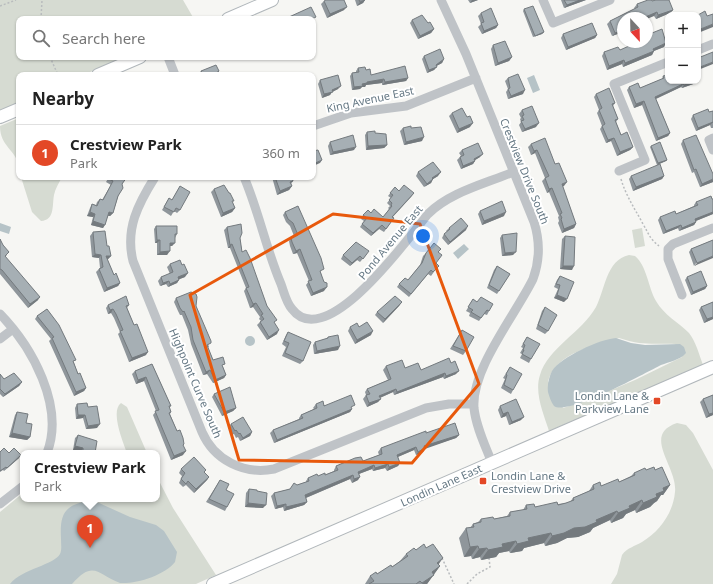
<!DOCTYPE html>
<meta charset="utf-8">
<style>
:root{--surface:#fff;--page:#f2f2f2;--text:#222;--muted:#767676;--line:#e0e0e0;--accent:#e34826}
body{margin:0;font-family:"Noto Sans",sans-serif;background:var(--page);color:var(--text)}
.controls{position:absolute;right:12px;top:12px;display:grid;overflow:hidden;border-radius:8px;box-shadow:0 1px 3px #0004}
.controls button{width:36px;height:36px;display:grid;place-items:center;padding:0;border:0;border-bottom:1px solid var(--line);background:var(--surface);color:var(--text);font:20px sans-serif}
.compass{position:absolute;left:617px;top:12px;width:36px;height:36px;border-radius:50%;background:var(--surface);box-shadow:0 1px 3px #0004;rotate:158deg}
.you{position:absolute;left:423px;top:236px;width:14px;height:14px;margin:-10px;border:3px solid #fff;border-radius:50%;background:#1a73e8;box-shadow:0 0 0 6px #1a73e833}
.badge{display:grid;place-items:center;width:26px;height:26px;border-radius:50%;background:var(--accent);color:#fff;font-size:13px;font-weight:700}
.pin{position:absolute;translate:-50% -33px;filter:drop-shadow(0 1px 2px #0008)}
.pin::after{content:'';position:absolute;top:21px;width:14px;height:12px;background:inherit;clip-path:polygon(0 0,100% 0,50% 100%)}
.popup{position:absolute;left:20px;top:450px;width:140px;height:52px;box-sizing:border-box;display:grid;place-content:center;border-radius:8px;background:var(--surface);filter:drop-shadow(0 1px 3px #0005);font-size:13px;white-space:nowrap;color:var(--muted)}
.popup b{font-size:15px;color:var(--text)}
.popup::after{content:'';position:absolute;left:50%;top:100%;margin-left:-8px;border:8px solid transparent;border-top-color:var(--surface)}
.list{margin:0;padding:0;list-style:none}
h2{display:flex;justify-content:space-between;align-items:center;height:52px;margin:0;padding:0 16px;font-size:17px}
h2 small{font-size:13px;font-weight:400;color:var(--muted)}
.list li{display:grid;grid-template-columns:26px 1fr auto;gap:12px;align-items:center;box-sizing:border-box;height:56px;padding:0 16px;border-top:1px solid var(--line)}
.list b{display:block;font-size:15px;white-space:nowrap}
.list p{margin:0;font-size:13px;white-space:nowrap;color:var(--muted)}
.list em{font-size:13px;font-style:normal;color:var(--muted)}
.icon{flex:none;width:22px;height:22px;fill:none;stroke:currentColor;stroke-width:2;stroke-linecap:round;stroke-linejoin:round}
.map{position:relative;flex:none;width:713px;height:584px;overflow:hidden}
.search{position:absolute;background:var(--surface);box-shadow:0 1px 3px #0004;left:16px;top:16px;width:300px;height:44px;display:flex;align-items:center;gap:10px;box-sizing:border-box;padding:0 14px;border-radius:8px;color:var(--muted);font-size:15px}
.panel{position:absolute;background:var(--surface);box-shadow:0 1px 3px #0004;left:16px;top:72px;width:300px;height:108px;border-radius:8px}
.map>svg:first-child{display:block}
</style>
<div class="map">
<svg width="713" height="584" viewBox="0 0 713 584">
<rect width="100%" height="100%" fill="#f6f6f3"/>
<path fill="#d6dbd2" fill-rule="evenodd" d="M0,0H183L194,19H19V57H125L83,75H19V102L0,111Z
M19,118V167C16,149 0,147 0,126Z
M21,177H62C59,183 55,189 54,195C52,206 55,220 41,221L32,212Z
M642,228L645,246L635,248L632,230Z
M629,255L635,256C647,266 648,287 656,301C664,315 678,322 689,333C696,342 699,354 703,365L549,431C544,415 534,393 540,375C548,348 582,332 596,307C605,290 606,260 629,255ZM619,338C644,346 651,343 675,344L682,357L635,380L590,399L563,408L548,381C557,352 594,346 619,338Z
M121,403L127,407L147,453H127C123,442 110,411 121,403Z
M677,423L686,425L693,433L713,470V584H611L617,574L622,555C627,548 635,546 642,542C660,531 673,513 675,492C678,467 641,435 677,423Z
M157,477L173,508L216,575L196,584H0V512L23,493V499H157Z"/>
<path fill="#b6c3c7" d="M534,75L540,90L533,93L527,78Z
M0,223L11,227L9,234L0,231Z
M464,244L469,249L458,259L453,253Z
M245 341a5 5 0 1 1 10 0a5 5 0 1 1-10 0Z
M616,338L631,343L645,345L680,344L684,347L686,353C680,360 669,362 661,365C645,373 568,416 554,406C551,402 549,396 548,392C547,385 549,377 552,371C561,357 600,339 616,338Z
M83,502L99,503L130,517L156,525L164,531L177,552L175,562C165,575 137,584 120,583C98,575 94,559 72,584H10C22,569 54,565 60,554C62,550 61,544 61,539C60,518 62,507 83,502Z"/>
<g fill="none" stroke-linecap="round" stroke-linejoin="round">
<g stroke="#b1b7bb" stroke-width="14">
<path id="secondary" d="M228,19L272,0
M98,75L140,57
M0,117L19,109
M213,584L713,367"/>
</g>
<path stroke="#b9bcbe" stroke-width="1.5" stroke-dasharray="2 2" stroke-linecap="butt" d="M0,6L16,0
M41,19L42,0
M50,57L58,75
M40,58L41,57
M621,179C626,196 635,209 643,224C649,234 649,238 659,246
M442,558L454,584
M467,584L477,574L490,567L489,558"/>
<path stroke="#bfc3c7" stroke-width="9" d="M441,0L466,54L534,222C540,241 540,260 533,279C516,314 471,369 474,408C476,427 485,445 492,463
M543,0L553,23L610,0
M698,50L713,44
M168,57L175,75
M313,126L351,113L406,106L476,78
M713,138L709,140L713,150
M619,171L645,160L614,84L668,62
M155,177C138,204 125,229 133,261L202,432C214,460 244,475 274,469L426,408L449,404H474
M244,177C259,212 266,249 281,284C284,292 286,302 292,309C326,354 409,237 428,214C450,192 485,184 513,172
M682,295L668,259V249L673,244L713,228
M0,314C32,347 65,406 47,453
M0,339L13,329
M0,504L23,486"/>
<use href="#secondary" stroke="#fff" stroke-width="12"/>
</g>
<path fill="#8f969b" d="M355,0H365L363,3L357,6Z
M468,0H478L470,3Z
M561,0H586L564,8Z
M324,1L344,10L327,18L321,4Z
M652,1L673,10L670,13L656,19L654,16L623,18V32L612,36L607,24L610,21L635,9L634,8L637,4Z
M524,9L544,32L542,34L533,37L523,11Z
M481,13L498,25L496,28L482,34L478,27L481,24L478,16Z
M412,20L428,23L434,29L431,33L418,39L410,23Z
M563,34L597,35L595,38L566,50L561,38Z
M647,35L664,47L654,51L652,55L623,67L622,64L607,70L602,56L604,52L620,50L647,42Z
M493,45L512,57L509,61L495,66L491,49Z
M424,56L444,59L442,63L436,66L434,70L427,73L422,59Z
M358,68L366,70L371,75L408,78L406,81L382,85V83L366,85L365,87H362L360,89L352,90L350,76L352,73L356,72V71Z
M201,71H219L217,75H199V74Z
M663,76L668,81H697L696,83L682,88L681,87L656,99L670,133L668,136L656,141L642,105L634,108L627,90L629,87L640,88L662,79Z
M508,78L523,94L508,99L506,92L508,89L505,81Z
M320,80L338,89L332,92L330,95L322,98L318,84Z
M596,94L615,103L613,106L618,119L616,122L621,135L633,147L630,150L617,156L611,141L606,143L600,129L602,126L597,113L599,110L594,97Z
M522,110L536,127L522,132L519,125L521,122L520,119L521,118L519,114Z
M713,111V128H711L710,125L696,131L691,119L693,115L709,112Z
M452,113L467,117L470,127L457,133L449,116Z
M403,128H411L422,141L404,145L400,131Z
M367,132L375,133L387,145L384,148L366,150L365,135Z
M683,140L713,182L700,187L694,172L692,173L681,144Z
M330,142L354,150L330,155L328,146Z
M531,144L555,164L564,186H562L576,224L574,228L562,233L558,223L559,221L558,217L559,216L549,192L547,193L542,181L545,178L535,153L531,155L528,147Z
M651,146L667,160L666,161L657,165L650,147Z
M462,150L480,157L475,160L473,164L461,169L457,160L461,156L459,153Z
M418,172L438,176L433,179L431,183L424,187L416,176Z
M631,176H664L662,179L633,191L629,179Z
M109,177H127L122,184L113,213L110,216H108L103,228L91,225L93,217L87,216L90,208L92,204L96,205L97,202L100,199L102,200L111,185L106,182Z
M272,177H292L293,181L291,184L292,186L289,190L277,195Z
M180,186V210L177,213L174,211L171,216L162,210L169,198L172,200Z
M395,187L399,191L414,193L392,217L394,218L384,232L379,229L371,236L360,227L364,221L361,219L363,215L371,213L383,217L389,209L388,208L390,206L387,203L391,198L388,196Z
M214,189L232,202L235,208L232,212L221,217L211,192Z
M713,199V214L696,221V222L694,225L679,231L678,228L663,234L658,220L660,217L676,214L694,206V205L696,202Z
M298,206L321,273L324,291L311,296L306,285L309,281L297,253L293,254L290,246L289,241L291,238L294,236L290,226L286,222L283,215L285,212Z
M480,211L504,216L482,225L478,214Z
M156,226L177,234L175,238L172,246H170L167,255H157V243H155L154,229Z
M227,227L240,238L242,252L267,306L274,323L277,334L267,340L257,325L261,321L259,319L260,317L253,307L250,308L244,291L246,288L230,248H228L224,230Z
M449,228L466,230L448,245L442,238L444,234L447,232L446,231Z
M93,232L107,246L111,256L108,259H107L114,275L120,283L118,286L104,292L96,272L100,268L99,258L92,257L90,236Z
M502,235L513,255L502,256L500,238Z
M565,236L572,270L560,269L562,239Z
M0,239L7,255L5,257L38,300L28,308L0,274Z
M713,240L694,266L689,252L691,249Z
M438,252L436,263V269L431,276L428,274L409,297L397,287L399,284L408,280L420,265L423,256L426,253Z
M367,254L360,262L357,260L350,266L341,259L343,255Z
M170,264L185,277L179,279L177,283L168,287L166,284L160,286L158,281L161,277L170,274L167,267Z
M497,266L510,274L497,294L487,288L494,270Z
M560,276L564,302L554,298L558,289L554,287L557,280Z
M687,277L707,286L705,289L691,295L685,280Z
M176,298L196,306L209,347H208L213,360L223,367L226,375L224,378L213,383L207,374L203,375L191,344L188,330L182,315H180L178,311L174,302Z
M473,299L489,311L487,315L484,314L479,321L469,316L470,313L466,311Z
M402,302L399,306L383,323L375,315L377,312Z
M713,302V319L704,323L699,310L701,307Z
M108,305H129L127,308L146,355L129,362L118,334L120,332L114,318L111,313L108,314L106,308Z
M545,307L548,331L545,334L536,329L542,311Z
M47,309L74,363L78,374L86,388L84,391L74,396L49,341L51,339L35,319L37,316Z
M350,327H359L371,335L355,344L348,331Z
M462,330L466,351L463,355L450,349Z
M288,332L303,361L300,364L282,356L286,347L282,344L286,335Z
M328,337L338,350L314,354L313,345L315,342L326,339Z
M527,337L531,359L529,363L520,358L522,354L520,353L523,348L521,347Z
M152,364L171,406L169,407L171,412L170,414L177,431L184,444L183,446V455L171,460L153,415L156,411L144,381L136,384L132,374L135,371Z
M386,366L405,368L456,374L444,379L443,377L394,395L393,392L380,398L378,402L367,407L363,399L366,395L365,392L367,389L388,380L383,370Z
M510,367L513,390L511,394L501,388L505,379L503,378Z
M0,374L4,379L22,382L19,386L3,397L0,394Z
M214,394L236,408L233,411L222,416L212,397Z
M713,395V415L706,418L700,402L703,399Z
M77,404L88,407L97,428L86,429L83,418L76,419L75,408Z
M316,404L352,409L350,412L274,443L270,433L273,430L299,419V418L301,415L314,409L313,408Z
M500,406L521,420L509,425L506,416L501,418L498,410Z
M17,412L26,423L30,437L27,440L9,437L15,415Z
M231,424L252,432L250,436L240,441L238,437L236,438L234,434L232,435L228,427Z
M426,433L459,435L456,438L425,448L423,452L416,455L414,450L398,457L400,463L398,466L387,471L385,468L373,471L372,469L359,474L358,480L352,483L350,479L306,498L307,502L304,505L284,511L283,507L275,509L271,496L274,493L290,489L297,485L306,482V481L308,478L325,475L334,471V470L336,466L363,461L379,455L378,452L381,448Z
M78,435L95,453H81V451L73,450L75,438Z
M0,452L9,453L19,458L4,471L3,470L0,472Z
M181,469L204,472L209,477L207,480L194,493L186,485L183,487L179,483L182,476L179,473Z
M646,470H655L670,485L663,495H661L657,501L654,503L650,507L636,513L635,510L626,514L623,518L611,523L610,520L593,528L590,532L578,537L567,538L557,543L545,546L544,543L524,548L522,551L510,553L509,551L499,553L496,557L481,560L480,557L472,559L471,556L464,557L459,538L466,528H470L473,524L478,522L481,519H494L507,516L510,512L523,510L526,505L535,507L566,503L570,502L573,498L589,491L593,485L601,486L619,482L631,476L634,473Z
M220,480L226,490L227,507L225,511L206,502Z
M249,489L257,491L263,508L245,507L246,493Z
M416,550L438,565L440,566L427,584H365L370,576L377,574L392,567L400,561L406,554Z"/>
<path fill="#747a7e" d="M365,0L363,3L357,6L360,2Z
M472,0H478L470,3Z
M580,0H586L564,8L567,5Z
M347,7L344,10L327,18L330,14Z
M673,10L670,13L656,19L658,15Z
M657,12L654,16L647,19V18H643Z
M713,24V27L698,33V30Z
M498,25L496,28L482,34L484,31Z
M434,29L431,33L418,39L420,36Z
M623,30V32L612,36L615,33Z
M544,32L542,34L533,37L535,36Z
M597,35L595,38L566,50L568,47Z
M666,43L664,47L651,52L653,49Z
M654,51L652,55L623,67L625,63Z
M512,57L509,61L495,66L498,63Z
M444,59L442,63L433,68L437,67L434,70L427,73L429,70Z
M624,60L622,64L607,70L609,66Z
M713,62V64L698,70L700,67Z
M408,78L406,81L382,85L385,82Z
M384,79L382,83L366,85L365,87H362L360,89L352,90L354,87L367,82Z
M694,81H697L696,83L682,88L684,85Z
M683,84L681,87L653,100L655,97Z
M341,86L338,89L332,92L330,95L322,98L324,94Z
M525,90L523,94L508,99L511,96Z
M644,101L642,105L634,108L636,104Z
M713,122L710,125L696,131L698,128Z
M473,123L470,127L457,133L459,129Z
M539,123L536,127L522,132L525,129Z
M670,133L668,136L656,141L658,138Z
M424,137L422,141L404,145L406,142Z
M614,138L611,141L606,143L608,140Z
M387,145L384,148L366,150L368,146Z
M356,147L354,150L330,155L333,152Z
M633,147L630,150L617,156L620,152Z
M537,150L535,153L531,155L534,151Z
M483,154L480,157L472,162L474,159Z
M322,160L320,163L313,166V164Z
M667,160L666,161L657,165L658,163Z
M475,161L473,164L461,169L463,166Z
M441,172L438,176L430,181L432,178Z
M664,176L662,179L633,191L636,187Z
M433,179L431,183L424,187L427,184Z
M713,179V182L700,187L702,184Z
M567,182L564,186L559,188L562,184Z
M292,186L289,190L277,195L280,191Z
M552,188L549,192L547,193L549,189Z
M414,193L411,197L390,220L392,217Z
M235,208L232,212L221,217L223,213Z
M90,212L95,214L93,217L87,216Z
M109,212L113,213L110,216L106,215Z
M506,212L504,216L482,225L484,221Z
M713,212V214L693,222L695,219Z
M93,221L105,225L103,228L91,225Z
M696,222L694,225L679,231L682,228Z
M576,224L574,228L562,233L564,229Z
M382,225L379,229L371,236L373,233Z
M681,225L678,228L663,234L666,231Z
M468,226L466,230L448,245L450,242Z
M157,240H160L157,243H155Z
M170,243H175L172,246H168Z
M232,244L230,248H228L230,245Z
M300,249L297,253L293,254L296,251Z
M170,251L167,255H157L160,252Z
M516,252L513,255L502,256L505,253Z
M95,254L101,255L99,258L92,257Z
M106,256H111L108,259L104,260Z
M360,256L357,260L350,266L352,263Z
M713,256V258L694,266L697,263Z
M563,266H574L572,270L560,269Z
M188,273L185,277L175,281L178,277Z
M179,280L177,283L168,287L170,284Z
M169,281L166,284L160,286L163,283Z
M120,283L118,286L104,292L107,288Z
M707,286L705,289L691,295L693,292Z
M327,287L324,291L311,296L313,293Z
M557,295L567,299L564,302L554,298Z
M40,297L38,300L28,308L30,304Z
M402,302L399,306L383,323L385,319Z
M256,303L253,307L250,308L253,304Z
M113,309L111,313L108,314L110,310Z
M713,317V319L704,323L707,319Z
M279,330L277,334L267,340L269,337Z
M373,331L371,335L355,344L357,340Z
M340,346L338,350L314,354L317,351Z
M148,352L146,355L129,362L132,358Z
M210,370L207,374L203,375L206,372Z
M459,371L456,374L444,379L446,376Z
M445,373L443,377L394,395L397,392Z
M226,375L224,378L213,383L215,380Z
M146,377L144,381L136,384L138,380Z
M22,382L19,386L3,397L5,394Z
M86,388L84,391L74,396L76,392Z
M396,389L393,392L377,399L379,396Z
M381,399L378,402L367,407L369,403Z
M236,408L233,411L222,416L224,412Z
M352,409L350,412L274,443L277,440Z
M508,412L506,416L501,418L503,414Z
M713,413V415L706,418L709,414Z
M78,415H85L83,418L76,419Z
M524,417L521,420L509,425L512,422Z
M100,424L97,428L86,429L88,426Z
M252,432L250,436L240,441L243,438Z
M12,433L30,437L27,440L9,437Z
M459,435L456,438L422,450L424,446Z
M75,446L83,448L81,451L73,450Z
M416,447L414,450L395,458L397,455Z
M425,448L423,452L416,455L418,452Z
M186,451L183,455L171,460L174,456Z
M21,455L19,458L4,471L7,468Z
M400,463L398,466L387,471L389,467Z
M388,464L385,468L373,471L375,468Z
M374,465L372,469L356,475L358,472Z
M353,475L350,479L303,499L305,495Z
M209,477L207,480L194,493L196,489Z
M360,477L358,480L352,483L354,479Z
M670,485L663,495H661L657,501L654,503L650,507L636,513L643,503L656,494L663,488Z
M642,500L635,510L626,514L623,518L611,523L618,513L629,506Z
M307,502L304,505L284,511L286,507Z
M248,503L266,505L263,508L245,507Z
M286,504L283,507L275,509L277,506Z
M617,511L610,520L593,528L590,532L578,537L567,538L557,543L545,546L552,536L574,528Z
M551,533L544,543L524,548L522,551L510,553L517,544L528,538Z
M516,541L509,551L499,553L496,557L481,560L488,550L502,544Z
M478,546L471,556L464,557L470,547Z
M487,548L480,557L472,559L479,549Z
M443,558L436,568L437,563Z
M440,566L427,584H422L432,572Z"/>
<path fill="#a6afb4" stroke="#747a7e" d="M326,0H344L347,7L330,14L324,1Z
M359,0H365L360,2Z
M564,0H580L567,5Z
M648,0H652V1L656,0H669L673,10L658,15L657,12L643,18H623V30L615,33L610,21L638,7L637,4Z
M533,6L544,32L535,36L524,9Z
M311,7L316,17L312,19H290L289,17Z
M491,8L498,25L484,31L481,23L484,22L481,13Z
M705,11L707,16L713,14V24L698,30V15Z
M422,15L428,23L430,22L434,29L420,36L412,20Z
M592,23L597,35L568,47L563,34Z
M662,29L666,43L653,49L654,51L625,63L624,60L609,66L604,52L618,47L620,50L638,42H647V38H648L647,35Z
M505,41L512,57L498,63L493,45Z
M440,49L444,59L436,65L437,67L429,70L424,56Z
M713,52V62L700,67L698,63V58Z
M216,65L219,71L216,73L217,75H203L201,71Z
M405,66L408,78L385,82L384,79L367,82V83L362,84L363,86L354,87L352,73L359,72L358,68L365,67L366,70L370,69L371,75Z
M518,74L525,90L511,96L508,89L510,88L508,78Z
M338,75L341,86L332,90L333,92L324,94L320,80Z
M668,75V81H694L684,85L683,84L655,97L670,133L658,138L644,101L636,104L629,87L638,83L640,88L664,78L663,76Z
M609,88L615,103L612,104L618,119L615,120L621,135L627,132L633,147L620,152L614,138L608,140L602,126L605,124L599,110L602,108L596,94Z
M532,106L539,123L525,129L521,121L524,120L522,116L524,115L522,110Z
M462,108L467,117L470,116L473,123L459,129L452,113Z
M708,109L709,112L713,111V123V122L698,128L693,115Z
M411,126V128L421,127L424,137L406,142L403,128Z
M375,131V133L386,134L387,145L368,146L367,132Z
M353,135L356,147L333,152L330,142Z
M696,135L713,174V179L702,184L696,169L694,170L683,140Z
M545,138L555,164L559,163L567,182L562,184L576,224L564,229L561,219L562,218L560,214L562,213L552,188L549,189L545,178L549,176L537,150L534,151L531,144Z
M660,142L667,160L658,163L651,146Z
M478,143L483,154L474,159L475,161L463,166L460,157L464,155L462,150Z
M318,150L322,160L313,164V151Z
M433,162L441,172L432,178L433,179L427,184L418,172Z
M660,164L664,176L636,187L631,176Z
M110,177H127L122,184L123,188L118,196L113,213L109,212L105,225L93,221L95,214L90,212L92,204L97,206L100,199L103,200L113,181L109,179Z
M275,177H292L293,181L290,182L292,186L280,191Z
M224,185L229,193H230L234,201H232L235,208L223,213L214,189Z
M404,185L414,193L392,217L394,218L386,229L382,225L373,233L362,224L367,218L363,215L368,210L371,213L374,209L383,217L392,206L391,205L392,203L389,200L393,195L390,193L395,187L399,191Z
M180,186L190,192L180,210L176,208L174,212L164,207L169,198L172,200Z
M711,196L712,199H713V212L695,219L696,222L682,228L681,225L666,231L660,217L675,211L676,214L698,205L696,202Z
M502,201L506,212L484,221L480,211Z
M298,206L321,258L324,269L320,271L324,282L327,283V287L313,293L308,281L312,280L300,249L296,251L292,242L291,238L298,235L293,223L288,219L285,212Z
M461,218L468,226L450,242L444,234L450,229L449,228Z
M241,224L242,233L240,238L242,252L246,250L250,258L267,306L277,320L274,322L279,330L269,337L260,322L264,319L261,315L263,314L256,303L253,304L246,288L249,287L232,244L230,245L227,227Z
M156,226H177V234H175V243H170V251L160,252V240H157Z
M105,231L107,246H109L111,256H106L114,275L116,273L120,283L107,288L99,269L103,267L101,255L95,254L93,232Z
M517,233L516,252L505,253L502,235Z
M565,236L575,237L574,266H563Z
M0,239L3,245L9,252L5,256L40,297L30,304L2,270L0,269Z
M713,240V256L697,263L691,249Z
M356,242L369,251L363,259L360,256L352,263L343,255Z
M434,243L441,249L438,252L442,255L436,263L439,266L433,272L431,270L411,294L399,284L405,278L408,280L422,263L426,253Z
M180,260L182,265L184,264L188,273L178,277L179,280L170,284L169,281L163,283L161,277L173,272L170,264Z
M497,266L510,274L499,291L489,285Z
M701,271L707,286L693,292L687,277Z
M560,276L574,282L567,299L557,295L560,285L556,284Z
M191,292L196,294L197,297L196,306L211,341V343L207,345L213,360L223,357L225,364L222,365L226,375L215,380L210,370L206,372L193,340L191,327L184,311L183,312L180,308L176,298Z
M126,296L129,305L126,306L134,325L137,324L148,352L132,358L120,331L123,330L116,314L113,309L110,310L108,305Z
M395,296L402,302L385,319L377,312Z
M481,297L493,304L489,311L487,310L481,318L471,312L473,310L468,307L473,299L477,302Z
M713,302V317L707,319L701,307Z
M545,307L557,315L548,331L538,325Z
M47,309L59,325L76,360L73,361L78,374L80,373L86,388L76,392L52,338L54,337L37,316Z
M367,322L373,331L357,340L350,327L357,323L359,327Z
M462,330L474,337L466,351L453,346Z
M288,332L311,342L303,361L285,353L289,343L284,341Z
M338,335L340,346L317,351L315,342L328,338V337Z
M527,337L540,344L531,359L522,354L524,350H523L525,345L523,344Z
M449,358L451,363L455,361L459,371L446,376L445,373L397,392L396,389L379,396L381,399L369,403L366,395L370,394L367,389L391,379L386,366L402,360L405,368L418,363L421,370Z
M152,364L171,406H169L171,412L169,413L177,431L180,430L183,438L184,444L183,445L186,451L174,456L155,411L159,410L146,377L138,380L135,371Z
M510,367L522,374L513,390L504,385L507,375L506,374Z
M14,373L22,382L5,394L0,389V374L4,379Z
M230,387L236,408L224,412L214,394Z
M351,395L355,405L351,407L352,409L277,440L273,430L303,418L301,415L317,408L316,404L323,401L324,406Z
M713,395V413L709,414L703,399Z
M516,399L524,417L512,422L508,412L503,414L500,406Z
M87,403L88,407L97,406L100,424L88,426L85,415H78L77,404Z
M17,412L28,414L26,423L32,424L30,437L12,433Z
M243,417L252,432L243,438L240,433L239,434L236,430L235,431L231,424Z
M455,423L459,435L424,446L425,448L418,452L416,447L397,455L400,463L389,467L388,464L375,468L374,465L358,472L360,477L354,479L353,475L305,495L307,502L286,507V504L277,506L274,493L290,489L294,483L297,485L309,481L308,478L317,474L318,476L325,473V475L338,470L336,466L355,458L361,457L363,461L382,454L381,448L426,431V433Z
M78,435L97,441L95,453H83V448L75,446Z
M4,448L9,453L14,448L21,455L7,468L6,467L0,471V452Z
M194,457L206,470L204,472L209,477L196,489L188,481L186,484L181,479L185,473L181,469Z
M654,467L655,470L662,467L670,485L663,488L664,491L656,494L657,497L643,503L642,500L629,506L630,508L618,513L617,511L596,520L597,522L585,527L574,528L564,533L552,536L551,533L528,538L529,541L517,544L516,541L502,544L503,547L488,550L487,548L479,549L478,546L470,547L466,528L474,527L473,524L481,522V519L493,517L494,519L510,516V512L527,509L526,505L534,504L535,507L557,502L558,505L566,503L574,500L573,498L594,489L593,485L600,482L601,486L618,479L619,482L635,475L634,473L645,468L646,470Z
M220,480L229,484L226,490L234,494L227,507L209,499Z
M249,489L257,490V491L267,493L266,505L248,503Z
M424,544L426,548L433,544L443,558L437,563L440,566L432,572L434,575L422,583L420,581L416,584H369L374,581L370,576L376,572L377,574L391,565L392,567L408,556L406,554L414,548L416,550Z"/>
<path fill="none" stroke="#e8590c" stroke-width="3" stroke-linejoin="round" d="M333,214L420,224L479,384L412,463L239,460L190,295Z"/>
<g fill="#e34826" stroke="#fff" stroke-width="1.5">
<rect x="653" y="397" width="8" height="8" rx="2"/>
<rect x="479" y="477" width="8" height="8" rx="2"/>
</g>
<g text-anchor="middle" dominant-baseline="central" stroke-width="4" stroke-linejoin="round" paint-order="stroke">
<g font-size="11" fill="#657884" stroke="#fff">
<text transform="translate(370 99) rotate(-12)">King Avenue East</text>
<text transform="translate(525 171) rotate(68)">Crestview Drive South</text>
<text transform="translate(390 242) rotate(-50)">Pond Avenue East</text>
<text transform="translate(196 383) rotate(67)">Highpoint Curve South</text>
<text transform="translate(441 485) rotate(-24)">Londin Lane East</text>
</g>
<g font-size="11" fill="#657884" stroke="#fff" text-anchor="end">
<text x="649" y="395">Londin Lane &amp;<tspan x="649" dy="13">Parkview Lane</tspan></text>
<text x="491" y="475" text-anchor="start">Londin Lane &amp;<tspan x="491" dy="13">Crestview Drive</tspan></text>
</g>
</g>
</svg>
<div class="controls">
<button>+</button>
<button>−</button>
</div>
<svg class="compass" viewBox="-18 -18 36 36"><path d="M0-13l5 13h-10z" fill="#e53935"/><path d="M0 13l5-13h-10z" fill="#767676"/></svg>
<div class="you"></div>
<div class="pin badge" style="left:90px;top:548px">1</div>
<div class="popup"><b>Crestview Park</b>Park</div>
<div class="search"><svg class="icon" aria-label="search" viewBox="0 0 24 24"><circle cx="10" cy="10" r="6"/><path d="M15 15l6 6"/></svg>Search here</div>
<section class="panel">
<h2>Nearby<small></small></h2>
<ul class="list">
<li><span class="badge">1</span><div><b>Crestview Park</b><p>Park</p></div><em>360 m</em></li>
</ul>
</section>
</div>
